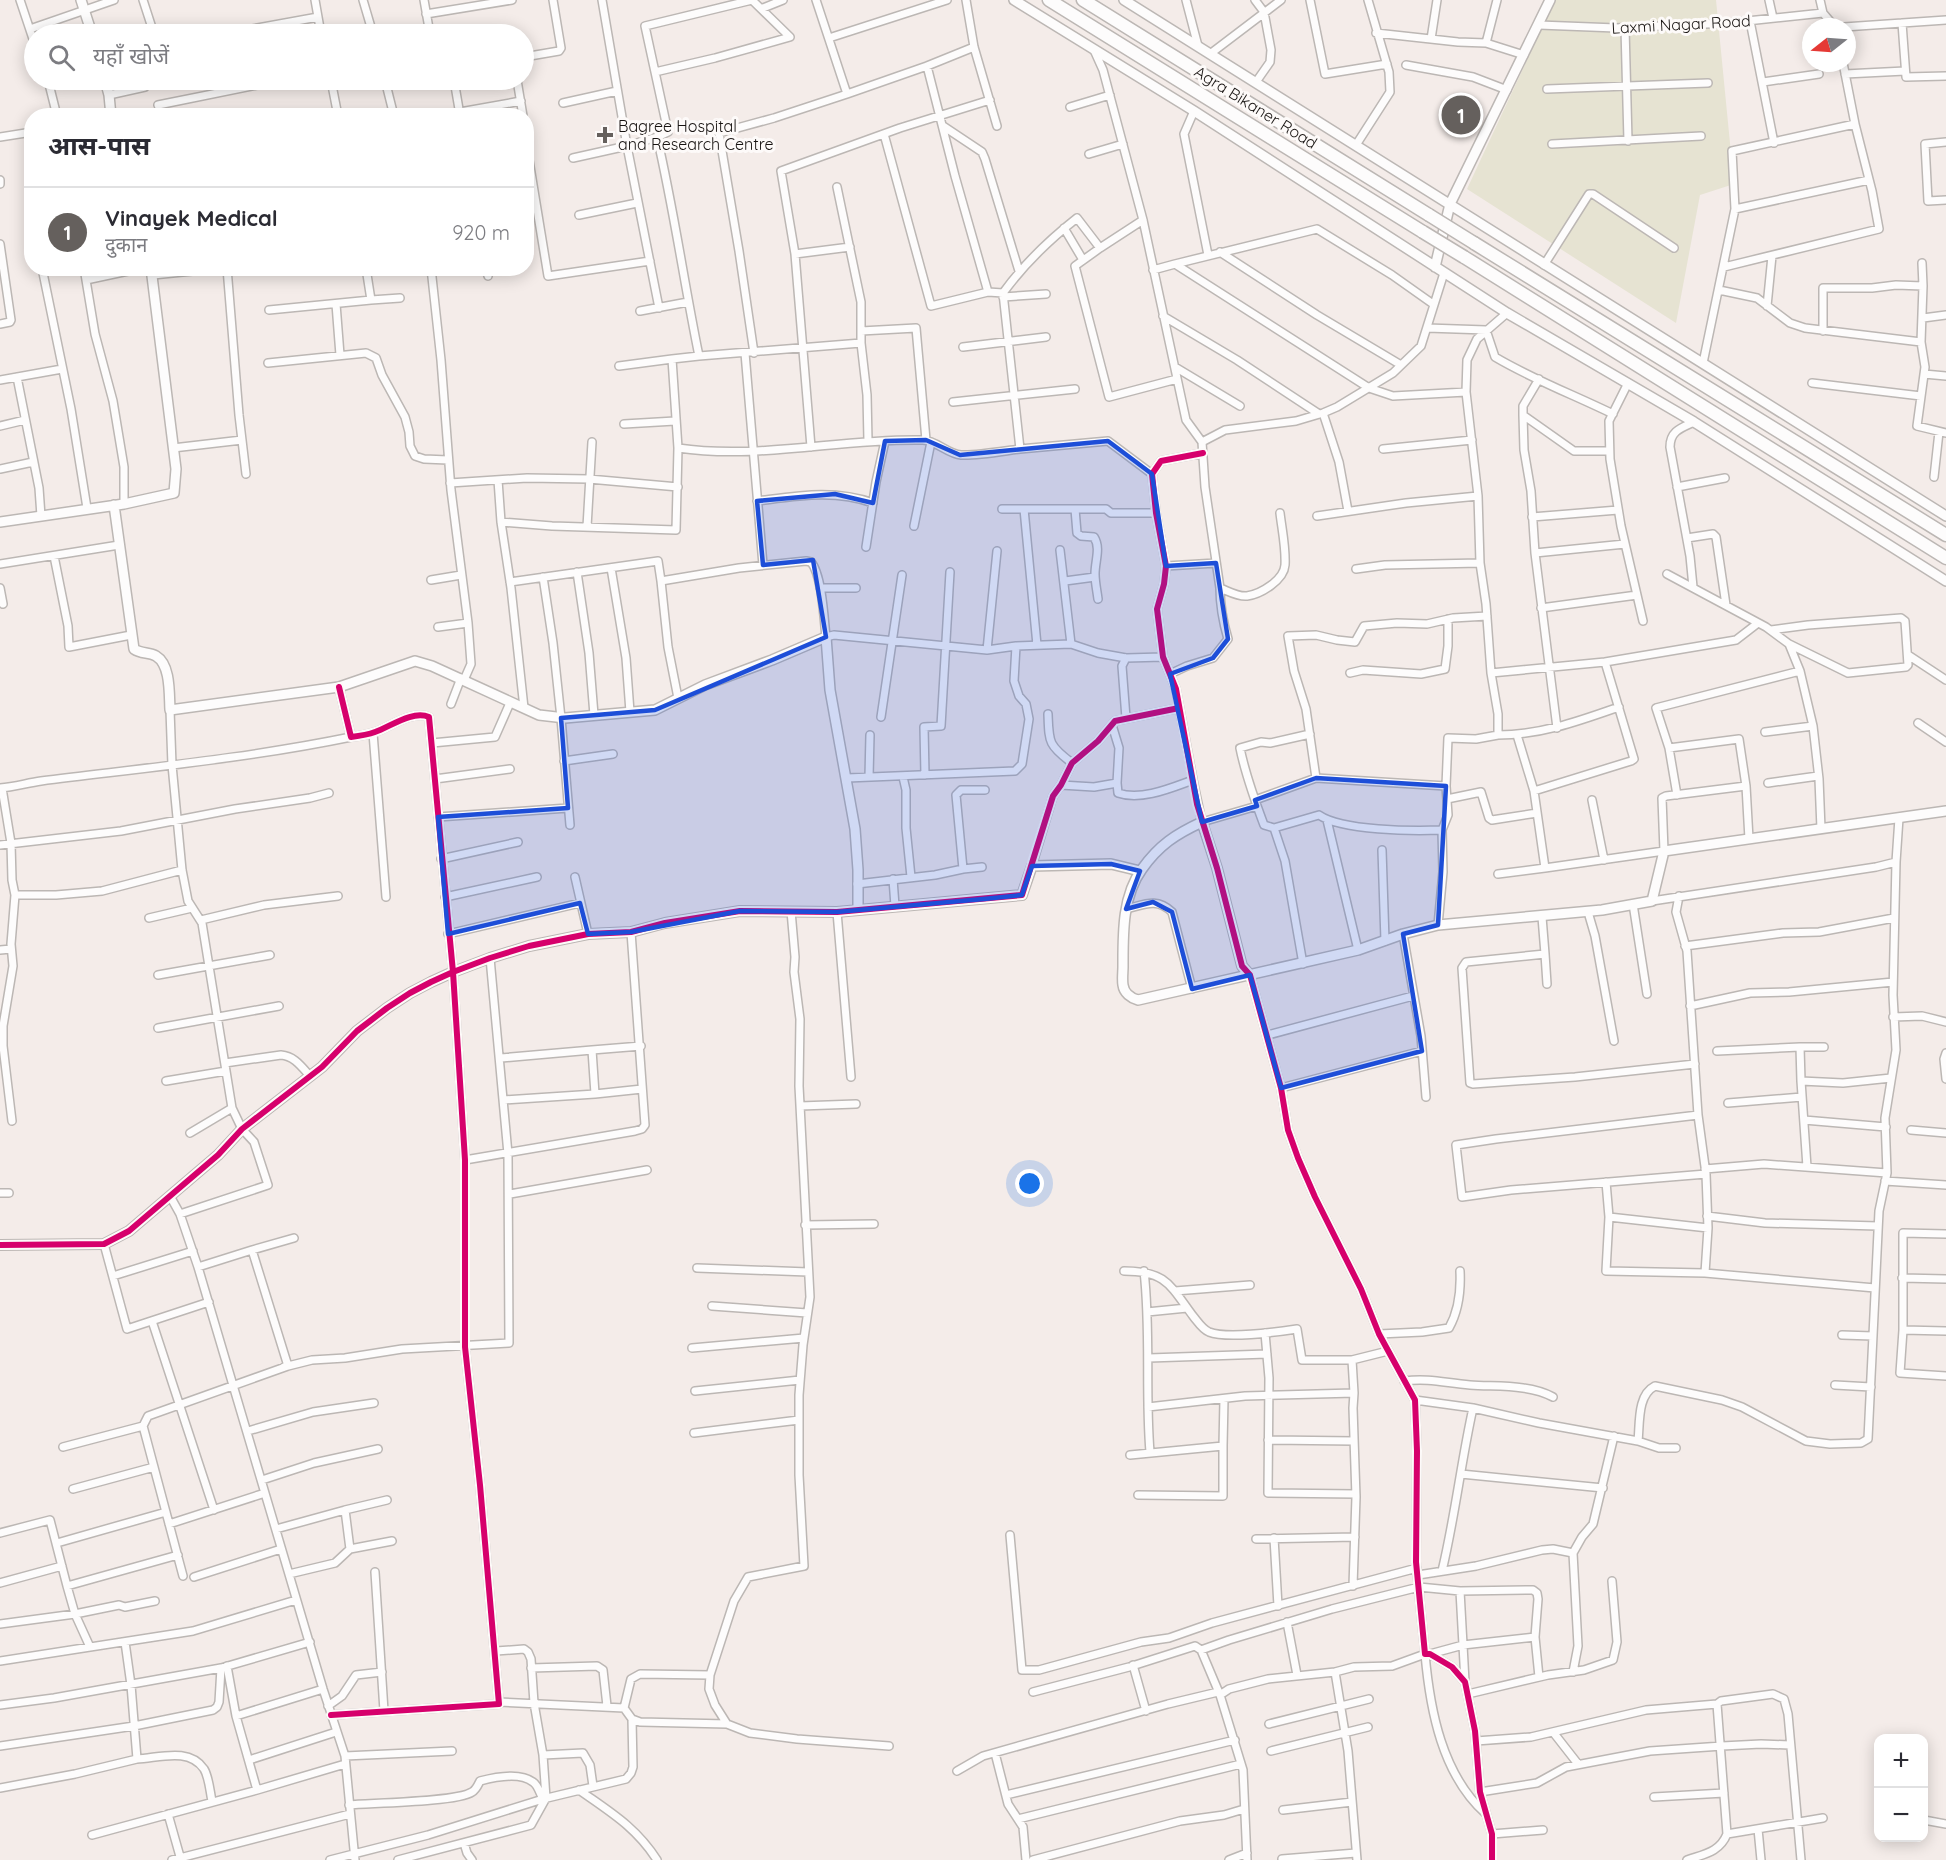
<!DOCTYPE html>
<html lang="hi">
<meta charset="utf-8">
<style>
:root{--surface:#fff;--page:#f7f7f7;--text:#2b2b33;--muted:#7c7c81;--line:#e1e1e2;--accent:#65605d}
body{margin:0;font-family:Quicksand,"Noto Sans Devanagari",sans-serif;background:var(--page);color:var(--text)}
.controls{position:absolute;right:18px;bottom:18px;display:grid;overflow:hidden;border-radius:12px;box-shadow:0 3px 15px #0003}
.controls button{width:54px;height:54px;display:grid;place-items:center;padding:0;border:0;border-bottom:2px solid var(--line);background:var(--surface);color:var(--text);font:30px sans-serif}
.compass{position:absolute;left:1802px;top:18px;width:54px;height:54px;border-radius:50%;background:var(--surface);box-shadow:0 3px 15px #0003;rotate:253deg}
.you{position:absolute;left:1030px;top:1184px;width:21px;height:21px;margin:-15px;border:4px solid #fff;border-radius:50%;background:#1a73e8;box-shadow:0 0 0 9px #1a73e833}
.badge{display:grid;place-items:center;width:39px;height:39px;border-radius:50%;background:var(--accent);color:#fff;font-size:20px;font-weight:700}
.pin{position:absolute;translate:-50% -50%;border:3px solid #fff;box-shadow:0 2px 6px #0006}
.list{margin:0;padding:0;list-style:none}
h2{display:flex;justify-content:space-between;align-items:center;height:78px;margin:0;padding:0 24px;font-size:26px}
h2 small{font-size:20px;font-weight:400;color:var(--muted)}
.list li{display:grid;grid-template-columns:39px 1fr auto;gap:18px;align-items:center;box-sizing:border-box;height:90px;padding:0 24px;border-top:2px solid var(--line)}
.list b{display:block;font-size:22px;white-space:nowrap}
.list p{margin:0;font-size:20px;white-space:nowrap;color:var(--muted)}
.list em{font-size:20px;font-style:normal;color:var(--muted)}
.icon{flex:none;width:33px;height:33px;fill:none;stroke:currentColor;stroke-width:2;stroke-linecap:round;stroke-linejoin:round}
.map{position:relative;flex:none;width:1946px;height:1860px;overflow:hidden}
.search{position:absolute;background:var(--surface);box-shadow:0 3px 15px #0003;left:24px;top:24px;width:510px;height:66px;display:flex;align-items:center;gap:15px;box-sizing:border-box;padding:0 21px;border-radius:33px;color:var(--muted);font-size:22px}
.panel{position:absolute;background:var(--surface);box-shadow:0 3px 15px #0003;left:24px;top:108px;width:510px;height:168px;border-radius:24px}
.map>svg:first-child{display:block}
</style>
<div class="map">
<svg width="1946" height="1860" viewBox="0 0 1946 1860">
<rect width="100%" height="100%" fill="#f4ece9"/>
<path fill="#e6e3d2" d="M1555,0H1716L1734,184L1700,195L1676,323L1467,189Z"/>
<g fill="none" stroke-linecap="round" stroke-linejoin="round">
<g stroke="#bcb7b4" stroke-width="10">
<path id="street" d="M20,0L34,42
M143,0L154,34
M315,0L321,34
M363,0L373,34
M424,0L430,34
M602,0L627,146L657,137C674,210 684,283 699,356L672,359L678,448C760,460 841,438 923,440C937,441 948,454 961,455C976,456 1004,451 1020,449L1003,293
M816,0L847,94L927,66L974,47
M966,0L974,47L997,126
M1186,0L1198,46
M1255,0L1264,12L1271,50L1270,62L1256,82
M1310,0L1325,74L1387,64
M1769,0L1773,18
M1820,0L1823,13L1835,27
M763,8L783,0
M426,14L512,0
M1750,21L1774,143
M1902,23L1906,77L1946,76
M1539,25L1616,28L1728,23L1823,13
M1844,27L1946,20
M1625,28L1628,141
M30,29L114,0
M1376,33L1458,42L1486,43L1524,55
M224,34L318,17
M829,38L947,0
M1431,39L1437,0
M1486,43L1497,0
M1094,50L1103,70L1143,220L1186,420L1202,442L1205,487L1220,588C1220,606 1223,622 1228,639L1213,658L1187,666L1170,674
M1210,54L1281,0
M524,57L559,51L561,48L553,0
M1406,65L1473,77L1507,90
M927,66L955,176L988,292L1003,293C1024,264 1049,240 1077,218L1100,248
M655,72L645,26L752,0
M1845,74L1905,71
M48,80L57,116
M331,80L338,116
M385,80L394,116
M454,80L460,115
M517,80L523,116
M1763,82L1819,74
M1547,89L1708,83
M109,95L145,87
M563,103L617,91
M158,105L282,80
M1070,107L1110,95
M1194,111L1184,134L1208,255
M460,112L521,101
M943,126L982,152L985,159L1019,271
M884,134L931,306L988,292
M0,137L32,132
M657,137L668,132L655,72L715,58L790,37L752,0
M526,142L548,276L650,261
M1946,142L1925,144L1928,201L1946,200
M1552,144L1701,136
M1356,145L1390,92L1389,72L1368,0
M1089,154L1123,144
M573,158L627,146L659,308
M0,180V184
M837,187L861,302V343L867,395L868,441
M30,204L32,210
M1735,209L1869,180
M579,215L637,203
M1143,220L1100,248L1075,266L1109,397L1177,379
M1064,228L1083,260
M0,244L11,320L10,322L0,324
M1220,252L1317,315L1401,365
M795,254L850,247
M1922,263L1923,286
M1175,264L1317,229L1392,275L1433,304
M1544,265L1589,194H1593L1674,248
M1724,267L1879,229L1872,191L1855,124
M42,268L71,409L87,508
M84,268L95,334L113,401L124,467V504
M227,268L239,415L246,474
M431,268L441,360L451,490L468,623L471,664L464,680
M486,268L488,276
M1153,270L1175,264L1369,388L1393,396L1466,392
M153,275L222,268
M86,280L142,268
M1719,290L1757,298L1790,323L1805,328L1921,342
M1003,297L1046,294
M371,300L400,298
M336,304L340,355
M1767,306L1772,256
M269,310L371,300L366,268
M640,311L688,302
M1163,316L1237,360L1319,414
M1923,318L1946,315
M1427,328L1486,330L1495,357C1532,379 1574,395 1613,414
M861,331L916,328L926,440
M1823,331V288H1872L1896,285L1923,286L1921,342L1925,367L1917,426L1946,433
M963,347L1046,337
M745,353L763,565
M754,353L739,251L719,133L774,118L847,94
M699,356L861,343
M268,363L366,353L376,358L382,375L405,417L409,432L410,446L415,456L424,459L448,460
M1703,363L1735,209L1732,151L1855,124L1843,63
M619,366L672,359
M1175,367L1240,406
M1924,374L1946,376
M17,377L39,488L41,516
M1539,379L1523,406V415L1574,451H1609
M0,380L62,369
M1628,383L1609,421L1610,459L1621,526L1643,621
M1812,383L1921,396
M953,402L1075,389
M1323,413L1339,462L1348,511
M1523,415L1524,450L1531,491L1535,553L1557,728
M624,424L675,421
M0,426L25,420
M1202,442L1225,430L1296,421L1323,413L1337,407L1393,373L1421,346L1444,273
M811,447L795,254L781,171L900,128L990,100
M173,448L242,440
M1020,449L1108,441L1152,474
M1383,449L1472,440
M1203,453L1161,461L1152,474L1156,513L1166,566L1164,584L1157,609L1163,657L1176,689L1193,780L1202,822L1257,806
M0,469L33,462
M1934,477L1939,432
M498,480L501,522L511,588L524,708
M450,483L527,478L589,479L678,487
M1677,487L1725,478
M757,501C797,496 834,489 873,503
M1002,509H1106L1111,513H1156
M1024,509L1037,645
M1075,509L1077,533L1081,536L1094,537C1101,548 1095,561 1095,574C1095,582 1097,591 1098,599
M1317,516L1406,503L1478,496
M1532,517L1618,510
M501,522L552,526L676,530L678,448
M914,526L931,442
M587,527L592,442
M1687,538L1713,534L1716,537L1726,605
M866,547L876,482L885,441
M1060,550L1071,644
M1535,553L1625,544
M54,556L68,626L69,647L131,635
M0,564L119,545
M1166,566L1216,563
M611,568L626,658L630,712
M1356,569L1385,565L1480,563
M577,572L589,653L594,715
M1667,574L1766,627L1789,644L1800,671L1813,726L1819,779L1821,829
M543,577L553,643L561,718L570,825
M431,580L461,575
M1065,581L1095,577
M510,582L658,561L661,581
M1693,587L1690,556L1670,447C1670,431 1681,428 1694,422
M0,588L3,604
M820,588H856
M1220,588C1228,591 1238,597 1247,596C1261,594 1284,580 1285,565C1286,548 1282,530 1280,513
M1541,608L1637,595
M438,627L468,623
M1771,630L1808,625L1901,618L1905,621L1908,665L1906,667L1848,673L1789,644
M987,650L997,551
M1908,655L1946,680
M1126,658L1122,666L1126,718
M1350,673L1363,670L1421,674L1445,669L1448,646V619
M1491,673L1605,662
M678,698L668,647L661,581L739,568L806,561L811,562C822,575 824,619 826,637L834,635L987,650L1016,646L1071,644L1098,653L1126,658L1163,657
M451,704L461,678
M170,710L172,765L182,870L188,901L202,923L232,1108L242,1129L254,1142L268,1185L180,1214
M1048,714C1049,742 1048,745 1072,763
M881,717L902,575
M1918,723L1946,742
M1112,725L1119,748L1117,783
M1765,732L1813,726
M373,733L386,897
M1498,735C1541,735 1579,721 1619,707
M1517,735L1534,791L1545,868L1664,851L1662,798L1666,796L1746,786
M432,743L495,737L510,703
M1669,748L1739,739L1746,786L1749,839
M564,761L613,754
M925,775L924,727L941,726L950,572
M869,777L870,735
M903,777L906,790V828L911,877
M847,778L1015,771L1022,764L1029,719L1026,704L1019,696L1014,681L1016,646
M1316,778L1306,709L1294,671L1288,636L1316,635L1337,640L1355,642L1364,626L1397,623L1427,624L1453,618L1487,616
M435,779L510,769
M1768,783L1818,776
M1061,785L1094,787L1117,783L1118,793C1141,801 1171,788 1193,780
M0,788C14,787 27,783 41,781C144,768 249,758 351,737
M2,788L11,843L12,880L15,895
M1534,791L1631,761L1634,759L1605,662L1736,640L1758,623
M1677,795L1669,748L1656,708L1800,671
M1447,799L1481,792L1489,818L1492,820L1537,813
M1255,800L1316,778L1446,786
M1592,800L1604,860
M438,817L568,808
M1327,820L1358,950
M1274,828L1319,815C1342,831 1413,831 1442,830L1448,815L1446,786L1448,738L1476,739L1498,735V714L1491,673L1486,604L1480,563L1478,496L1466,392L1467,360L1477,339L1507,313
M0,845L121,831L235,809L310,798L329,793
M1382,850L1385,941
M441,859L518,842
M1032,866L1053,796L1061,785L1072,763L1098,741L1115,721L1179,708
M963,869L982,867
M1498,874L1545,868
M575,877L588,934
M893,879L895,906
M857,884L935,875L963,869L956,795L961,790H985
M1679,896L1676,912L1687,951L1698,1115
M445,897L537,877
M1652,901L1876,867L1896,862L1899,818
M1633,904L1647,994
M1126,909C1144,905 1156,897 1172,912L1192,989
M791,911L795,957L794,972L800,1019L799,1086L810,1297L803,1345L799,1395V1475L804,1566L748,1577L734,1601L710,1675L709,1689L715,1705L727,1724L750,1733L797,1739L889,1746
M837,912L851,1077
M1588,912L1595,936L1614,1041
M1542,917L1545,954L1466,962L1462,968L1470,1083L1473,1084L1575,1077L1695,1064
M149,918L192,908
M201,920L264,905L338,896
M1438,925L1443,872L1442,830
M448,934L580,903
M1403,934L1421,1036L1426,1097
M1685,946L1783,933L1819,932L1894,918
M0,950L11,949
M1545,954L1547,984
M1303,964L1285,861L1274,828L1264,825C1255,801 1245,773 1240,748L1261,742L1270,743L1310,734
M158,975L270,955
M1250,975L1281,1088L1288,1130L1298,1158L1315,1197L1361,1289L1379,1334L1415,1400L1417,1451L1416,1562L1425,1654H1430L1452,1667L1465,1682L1475,1731L1480,1792L1492,1834V1860
M1690,1006L1750,993L1789,992L1893,982
M1893,1017L1922,1016L1946,1022
M158,1028L279,1006
M1268,1035L1413,996
M1800,1047H1824
M592,1050L641,1046
M1717,1051L1800,1047L1801,1081
M1946,1053L1944,1059L1946,1079
M501,1058L592,1050L595,1094L504,1100
M225,1063L281,1055C294,1056 301,1066 310,1076
M166,1081L226,1071
M1281,1088L1422,1051
M595,1094L642,1089
M1728,1103L1802,1097
M800,1106L856,1104
M1804,1120L1886,1127
M12,1121L3,1046V1026L13,966L11,944L15,895H56L102,891L182,870
M1911,1130L1946,1133
M190,1133L232,1108
M465,1160L635,1131L642,1129L645,1125L631,932
M1807,1167L1801,1081L1843,1083L1891,1078
M1705,1169L1764,1164L1887,1173
M1706,1174L1511,1190L1462,1197L1456,1145L1496,1139L1698,1115L1706,1174L1708,1228L1609,1217L1606,1271L1705,1273L1875,1288
M1885,1181L1946,1185
M1606,1182L1609,1217
M0,1193H9
M510,1194L647,1170
M170,1196L180,1214L198,1267L323,1689L345,1756L355,1860
M1707,1216L1765,1223L1878,1226
M805,1225L874,1224
M1946,1234L1903,1233V1330L1900,1373L1946,1376
M104,1244L127,1329L209,1302
M252,1250L294,1238
M697,1268L808,1272
M1124,1271C1166,1271 1170,1285 1193,1316C1198,1322 1202,1329 1209,1332C1227,1339 1277,1332 1297,1329L1302,1360H1352L1388,1351
M1144,1271C1151,1331 1145,1392 1150,1452
M1705,1273L1708,1228
M113,1276L193,1251
M1902,1278L1946,1279
M1175,1291L1250,1285
M712,1306L807,1313
M1147,1312L1187,1308
M152,1321L214,1510
M1903,1330L1946,1331
M1265,1333L1269,1378L1268,1493L1356,1494
M1379,1334L1422,1332L1449,1328C1459,1310 1461,1291 1460,1271
M1842,1335L1873,1336
M692,1348L804,1338
M1149,1358L1267,1354
M1352,1360L1354,1393L1353,1408L1356,1497L1353,1586
M284,1367L312,1360L345,1358L402,1349L509,1343L508,1154L490,958
M1404,1381C1430,1378 1445,1383 1470,1385C1497,1387 1529,1384 1553,1397
M1835,1385L1871,1387
M695,1391L800,1380
M1415,1400L1473,1408
M1148,1407L1245,1396L1354,1393
M248,1431L313,1412L374,1403
M694,1433L799,1420
M1268,1440L1354,1441
M1638,1441C1640,1423 1637,1395 1655,1386L1722,1400L1742,1407L1806,1441L1830,1444L1861,1443L1868,1439L1879,1211L1887,1173L1885,1118L1896,1050L1893,995L1896,862
M1223,1446L1224,1399
M63,1447L143,1426
M1130,1455L1223,1446V1496L1138,1495
M1461,1474L1603,1488
M262,1480L314,1463L378,1449
M73,1489L154,1467
M345,1510L387,1500
M169,1524L265,1493
M276,1529L345,1510L350,1549L335,1563L289,1574
M0,1533L50,1520L67,1586L178,1555
M1010,1535L1022,1670H1039L1141,1642L1169,1638L1212,1623L1417,1568
M1274,1538L1278,1606
M1256,1539L1355,1537
M57,1543L166,1512
M350,1549L392,1541
M1442,1571C1455,1517 1461,1462 1473,1408L1539,1423L1638,1441L1659,1448H1676
M375,1572L384,1711
M1418,1575L1476,1566L1542,1550L1553,1549L1573,1553
M183,1576L143,1426L148,1416L288,1366L252,1250L198,1267
M194,1577L281,1549
M0,1583L62,1566
M67,1586L75,1614L90,1647
M1287,1622L1297,1675
M0,1624L75,1614L119,1605L125,1607L155,1601
M125,1642L131,1685L137,1759C159,1758 189,1747 204,1769C209,1777 210,1792 212,1801
M1201,1650L1229,1640L1332,1609L1419,1587L1460,1591L1533,1590L1537,1593L1538,1599L1535,1637L1539,1677
M1430,1654L1463,1645L1460,1591
M0,1661L193,1631L296,1600
M1133,1665L1146,1711
M227,1666L236,1716L257,1790
M531,1668L597,1666L603,1670L607,1706
M1335,1672L1348,1751L1357,1860
M1573,1672L1578,1646L1573,1553L1582,1537L1593,1524L1614,1436
M1465,1682L1463,1645L1535,1637
M1033,1692L1129,1667L1195,1646L1201,1650L1220,1695L1243,1770L1247,1860
M1468,1694L1548,1675L1584,1670L1613,1660L1617,1642L1612,1581
M1220,1695L1229,1689L1268,1679L1335,1672L1354,1667L1392,1666L1425,1654C1430,1710 1442,1775 1486,1814
M499,1702L624,1708L632,1719L640,1722L727,1724
M0,1705L54,1698L221,1668L310,1642
M328,1706L342,1696L356,1675L382,1672
M624,1708L631,1679L640,1674L710,1675
M331,1715L499,1704L480,1485L465,1347V1160L453,972L429,717C412,710 390,727 375,732C367,735 359,736 351,737L339,687
M236,1716L323,1689
M1269,1724L1369,1699
M1553,1732L1578,1764
M1476,1741L1531,1737L1646,1710L1717,1704
M0,1746L134,1726L213,1710L217,1707L219,1702L221,1668
M1271,1751L1368,1727
M995,1753L1008,1804L1023,1827L1026,1860
M543,1755L583,1753L590,1765L593,1786
M345,1756L452,1751
M249,1760L336,1732
M957,1771L983,1756L1168,1704L1218,1692
M0,1788L75,1774L137,1759
M579,1790C610,1812 636,1827 657,1860
M1480,1792L1537,1783L1566,1767L1650,1751L1722,1746L1761,1744L1790,1745
M1006,1795L1235,1740
M1654,1797L1724,1793
M349,1805C372,1803 457,1802 472,1792C476,1790 478,1785 480,1781C495,1777 520,1772 533,1782C538,1785 540,1794 543,1799
M1283,1810L1352,1802
M168,1814L181,1860
M1018,1819L1241,1764
M1924,1820L1946,1824
M1758,1829L1761,1860
M1492,1834L1543,1830
M1727,1834L1823,1818
M92,1835L257,1790L345,1764
M464,1843L467,1853L472,1860
M1282,1859L1356,1853
M172,1860L350,1814
M330,1860L428,1835L543,1799L626,1779L631,1773L633,1767L632,1719
M398,1860L531,1825L546,1798L543,1755L534,1703L531,1659L528,1652L524,1649L496,1651
M1033,1860L1180,1821L1224,1815L1244,1809
M1229,1860L1247,1853
M1687,1860C1704,1854 1720,1852 1727,1834L1717,1704L1721,1701L1773,1694L1784,1699L1788,1714L1801,1860"/>
</g>
<g stroke="#bcb7b4" stroke-width="12">
<path id="secondary" d="M81,0L92,34
M1014,0L1194,111L1507,313L1694,422L1946,581
M1124,0L1946,516
M105,80L109,95L111,116
M1435,267L1450,204L1550,0
M114,505L134,649C141,654 149,652 156,656C171,665 169,694 170,710L339,687L415,661L432,666L539,715L565,718L655,710L705,685L772,660L826,637L830,690L855,829L858,870V910
M0,522L124,504L174,493L176,469L151,268
M1250,975L1242,966L1217,868L1202,822C1176,834 1159,845 1142,869C1122,896 1123,935 1123,967C1123,972 1122,979 1123,985C1124,993 1131,998 1138,1000L1358,950L1403,934L1438,925L1602,910L1652,901L1664,851L1946,811
M0,1245L104,1244L129,1231L218,1155L242,1129L322,1067L357,1031L387,1008L410,993L431,982L453,972L490,958L529,946L588,934L631,932L665,923L740,911L837,912L1022,895L1032,866L1111,864L1140,871"/>
</g>
<g stroke="#bcb7b4" stroke-width="15">
<path id="highway" d="M1049,0L1423,232
M1083,0L1429,215
M1474,243L1946,535
M1464,257L1946,558"/>
</g>
<use href="#street" stroke="#fdfcfc" stroke-width="7"/>
<use href="#secondary" stroke="#fdfcfc" stroke-width="9"/>
<use href="#highway" stroke="#fdfcfc" stroke-width="12"/>
<g stroke="#bcb7b4" stroke-width="15" stroke-linecap="butt">
<path id="highway-bridge" d="M1429,215L1474,243
M1423,232L1464,257"/>
</g>
<use href="#highway-bridge" stroke="#fdfcfc" stroke-width="12"/>
<g stroke="#fdfaf9" stroke-width="10">
<path id="cycleway" d="M1203,453L1161,461L1152,474L1156,513L1166,566L1164,584L1157,609L1163,657L1176,689L1197,804L1217,868L1242,966L1250,975L1281,1088L1288,1130L1298,1158L1315,1197L1361,1289L1379,1334L1415,1400L1417,1451L1416,1562L1425,1654H1430L1452,1667L1465,1682L1475,1731L1480,1792L1492,1834V1860
M0,1245L104,1244L129,1231L218,1155L242,1129L322,1067L357,1031L387,1008L410,993L431,982L453,972L490,958L529,946L588,934L631,932L665,923L740,911L837,912L1022,895L1053,796L1061,785L1072,763L1098,741L1115,721L1179,708
M331,1715L499,1704L480,1485L465,1347V1160L453,972L429,717C412,710 390,727 375,732C367,735 359,736 351,737L339,687"/>
</g>
<use href="#cycleway" stroke="#d6006c" stroke-width="6"/>
</g>
<path fill="#1d4ed8" fill-opacity="0.2" stroke="#1d4ed8" stroke-width="4.5" stroke-linejoin="round" d="M926,440L960,455L1108,441L1152,474L1166,566L1216,563L1228,639L1213,658L1170,674L1202,822L1257,806L1255,800L1316,778L1446,786L1438,925L1403,934L1422,1051L1281,1088L1250,975L1192,989L1172,912L1153,902L1126,909L1140,871L1111,864L1032,866L1022,895L984,899L837,912L740,911L631,932L588,934L580,903L448,934L438,817L568,808L561,718L655,710L826,637L813,560L763,565L757,501L835,494L873,503L885,441Z"/>
<path fill="#65605d" stroke="#fdfaf9" stroke-width="2" d="M602 126h6v6h6v6h-6v6h-6v-6h-6v-6h6z"/>
<g text-anchor="middle" dominant-baseline="central" stroke-width="6" stroke-linejoin="round" paint-order="stroke">
<g font-size="16" fill="#181412" stroke="#fdfaf9">
<text transform="translate(1681 24) rotate(-3)">Laxmi Nagar Road</text>
<text transform="translate(1256 107) rotate(32)">Agra Bikaner Road</text>
</g>
<g font-size="16" fill="#181412" stroke="#fdfaf9" text-anchor="start">
<text x="618" y="126">Bagree Hospital<tspan x="618" dy="18">and Research Centre</tspan></text>
</g>
</g>
</svg>
<div class="controls">
<button>+</button>
<button>−</button>
</div>
<svg class="compass" viewBox="-18 -18 36 36"><path d="M0-13l5 13h-10z" fill="#e53935"/><path d="M0 13l5-13h-10z" fill="#7c7c81"/></svg>
<div class="you"></div>
<div class="pin badge" style="left:1461px;top:115px">1</div>
<div class="search"><svg class="icon" aria-label="search" viewBox="0 0 24 24"><circle cx="10" cy="10" r="6"/><path d="M15 15l6 6"/></svg>यहाँ खोजें</div>
<section class="panel">
<h2>आस-पास<small></small></h2>
<ul class="list">
<li><span class="badge">1</span><div><b>Vinayek Medical</b><p>दुकान</p></div><em>920 m</em></li>
</ul>
</section>
</div>
